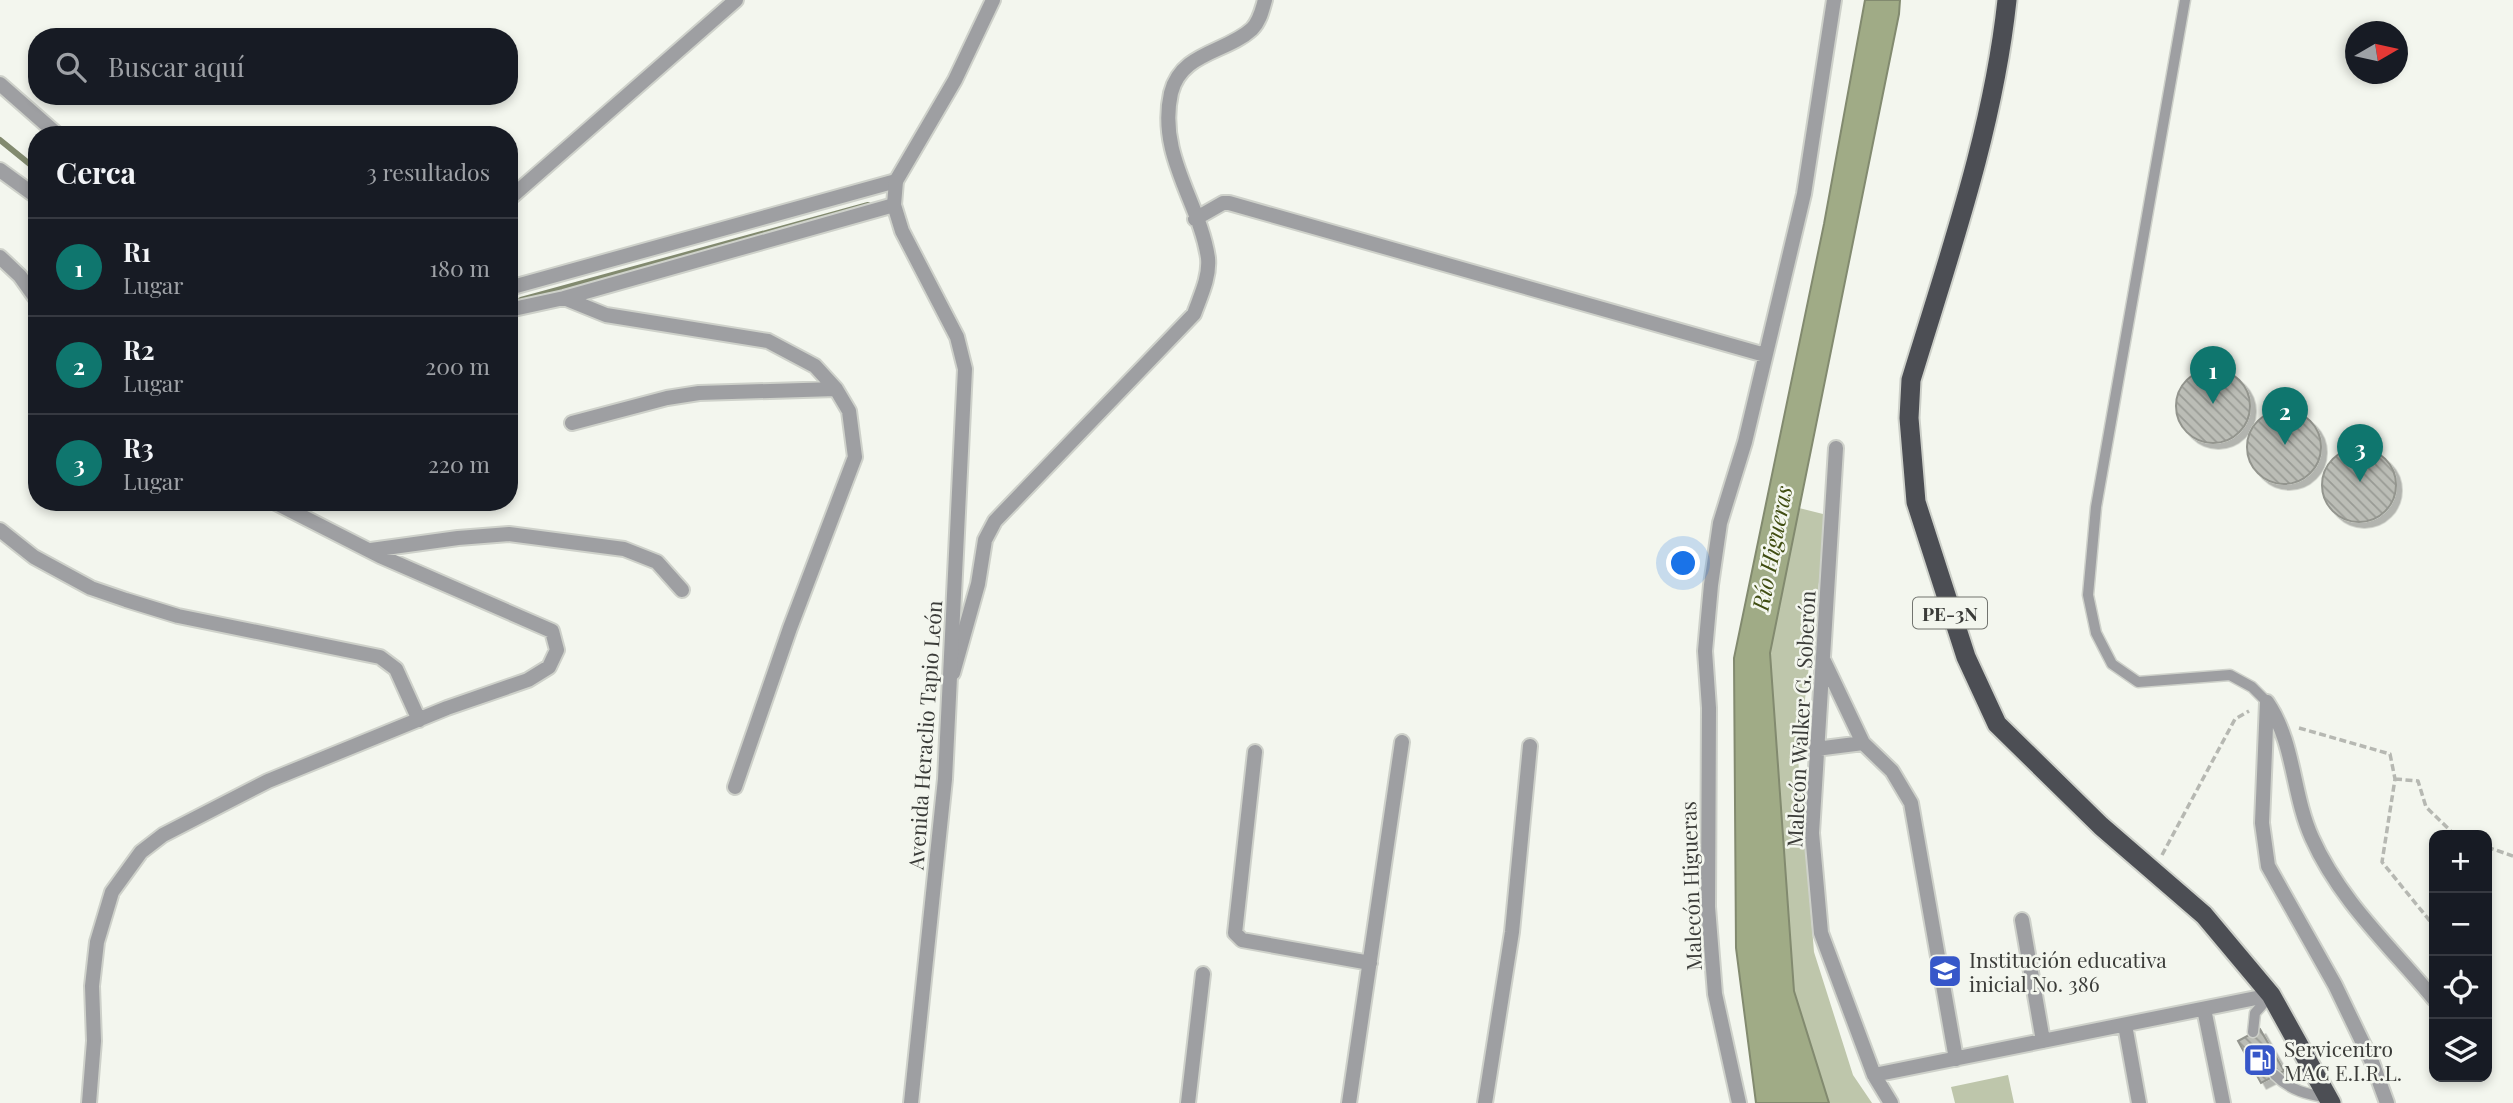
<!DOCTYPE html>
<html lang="es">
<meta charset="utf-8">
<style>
:root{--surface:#171b24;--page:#242831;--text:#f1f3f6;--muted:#9ea1a6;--line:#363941;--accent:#0f766e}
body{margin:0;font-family:"Playfair Display",serif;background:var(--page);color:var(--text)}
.controls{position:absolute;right:21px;bottom:21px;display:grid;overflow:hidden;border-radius:14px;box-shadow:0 4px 10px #0003}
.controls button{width:63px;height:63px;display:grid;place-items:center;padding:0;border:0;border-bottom:2px solid var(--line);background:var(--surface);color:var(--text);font:35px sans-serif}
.compass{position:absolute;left:2345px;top:21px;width:63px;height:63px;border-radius:50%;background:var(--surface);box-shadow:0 4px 10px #0003;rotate:81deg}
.you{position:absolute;left:1684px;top:564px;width:24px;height:24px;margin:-18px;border:5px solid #fff;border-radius:50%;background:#1a73e8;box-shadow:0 0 0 10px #1a73e833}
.badge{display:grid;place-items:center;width:46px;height:46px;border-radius:50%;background:var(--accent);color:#fff;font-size:23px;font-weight:700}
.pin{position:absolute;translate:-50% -58px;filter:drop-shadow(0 2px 4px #0008)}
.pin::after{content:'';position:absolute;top:37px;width:24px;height:21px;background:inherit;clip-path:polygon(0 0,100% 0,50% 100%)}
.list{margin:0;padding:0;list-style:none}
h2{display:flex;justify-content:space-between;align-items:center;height:91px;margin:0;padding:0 28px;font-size:30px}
h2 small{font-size:23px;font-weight:400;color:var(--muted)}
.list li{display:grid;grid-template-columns:46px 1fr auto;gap:21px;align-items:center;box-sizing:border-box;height:98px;padding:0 28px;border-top:2px solid var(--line)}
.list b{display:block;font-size:26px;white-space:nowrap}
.list p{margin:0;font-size:23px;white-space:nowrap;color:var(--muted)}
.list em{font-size:23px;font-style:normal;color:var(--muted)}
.icon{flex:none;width:38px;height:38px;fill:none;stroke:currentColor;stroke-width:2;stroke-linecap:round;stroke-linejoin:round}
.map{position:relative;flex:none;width:2513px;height:1103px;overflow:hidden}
.search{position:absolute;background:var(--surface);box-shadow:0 4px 10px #0003;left:28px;top:28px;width:490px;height:77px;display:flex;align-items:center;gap:18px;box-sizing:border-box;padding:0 24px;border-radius:28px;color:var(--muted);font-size:26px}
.panel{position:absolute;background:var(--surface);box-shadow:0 4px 10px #0003;left:28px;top:126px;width:490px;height:385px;border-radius:28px}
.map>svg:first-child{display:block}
</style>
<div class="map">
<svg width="2513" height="1103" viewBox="0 0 2513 1103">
<defs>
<pattern id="building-back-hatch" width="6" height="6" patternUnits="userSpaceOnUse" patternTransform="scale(1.75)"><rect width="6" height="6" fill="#bbbdb6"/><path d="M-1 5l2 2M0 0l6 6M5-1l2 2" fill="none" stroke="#999b95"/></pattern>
<filter id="shadow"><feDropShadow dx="5.5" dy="5.5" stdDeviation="0" flood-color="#0004"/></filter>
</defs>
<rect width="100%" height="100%" fill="#f3f6ee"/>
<path fill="#bec6ab" d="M1799,508L1827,515L1798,758L1814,952L1853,1075L1872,1103H1829L1794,991L1770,653Z
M2008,1075L2014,1103H1955L1951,1087Z"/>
<path fill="#a0ab86" stroke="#828a6f" stroke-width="2" d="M1865,0H1900L1899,14L1770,653L1794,991L1829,1103H1756L1736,948L1734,658L1824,224Z"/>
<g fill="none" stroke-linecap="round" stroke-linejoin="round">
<path stroke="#828a6f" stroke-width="6" d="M0,140L37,170
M521,300L868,205"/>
</g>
<path fill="url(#building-back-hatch)" stroke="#93958e" stroke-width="2" filter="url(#shadow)" d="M2176 406a37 37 0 1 1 74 0a37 37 0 1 1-74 0Z
M2247 447a37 37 0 1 1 74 0a37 37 0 1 1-74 0Z
M2322 485a37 37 0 1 1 74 0a37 37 0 1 1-74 0Z
M2260,1029L2284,1071L2261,1083L2238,1041Z"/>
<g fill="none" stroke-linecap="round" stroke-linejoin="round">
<g stroke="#ced1ca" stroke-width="13">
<path id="service" d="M2185,0L2096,507L2088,595L2096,633L2112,664L2138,682L2230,675L2252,687L2267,702
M2253,1032L2255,1013L2271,995
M2275,1075C2291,1091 2307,1094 2328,1098"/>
</g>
<g stroke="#ced1ca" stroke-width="18">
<path id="minor" d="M0,84L58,135
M0,170L37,197
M509,199L736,0
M1195,219L1223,203H1229L1765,355
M0,257L20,276L37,300
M509,288L896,181
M564,298L606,315L768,341L815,366L836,389L849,411L855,457L790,628L735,787
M509,310L564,298L894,205
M572,423L667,398L699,393L836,389
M1836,448L1812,833L1821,933L1874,1075L1891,1103
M0,530L34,557L91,588L126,600L178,616L380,657L396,669L419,720
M371,550L458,538L509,534L624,549L657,562L682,590
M1823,659L1863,743L1892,771L1911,803L1956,1059
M953,673L978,584L985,540L995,521L1194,314C1200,297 1210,277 1208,258C1200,203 1157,155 1171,93C1181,52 1226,53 1252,29C1260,21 1262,10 1265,0
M2267,702L2262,823L2268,866L2335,985L2372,1062L2387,1103
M2267,702C2295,743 2292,794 2312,838C2340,901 2391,947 2434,999
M1816,749L1863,743
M1255,752L1235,933L1242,940L1370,963
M2022,920L2043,1041
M2204,1009L2223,1103
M2125,1025L2139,1103
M1874,1075L2271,995
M89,1103L94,1041L92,986L97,942L112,892L141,852L163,835L268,781L447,708L528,680L549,667L557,650L552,631L380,556L274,502
M1188,1103L1203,974
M1349,1103L1402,742
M1485,1103L1512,932L1530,746
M1739,1103L1715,994L1708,907L1709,708L1705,651L1711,585L1720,523L1745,442L1804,194L1834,0"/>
</g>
<g stroke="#ced1ca" stroke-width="18">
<path id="tertiary" d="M911,1103L945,779L965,369L957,337L902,231L894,205L896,181L955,80L993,0"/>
</g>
<g stroke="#ced1ca" stroke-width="23">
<path id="trunk" d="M2007,0C1993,131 1949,255 1911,380L1909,418L1916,502L1966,657L1997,724L2101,826L2204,915L2271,995L2331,1103"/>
</g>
<path stroke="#b6b8b2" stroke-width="3.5" stroke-dasharray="7 3.5" stroke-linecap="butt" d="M2299,728L2390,754L2395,779L2382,862L2434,926
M2395,779L2418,781L2426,807L2455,835
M2487,847L2513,856
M2162,855L2235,719L2249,711"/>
<use href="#service" stroke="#9e9fa2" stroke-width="10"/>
<use href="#minor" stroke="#9e9fa2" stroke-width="14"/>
<use href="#tertiary" stroke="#9e9fa2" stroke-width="14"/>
<use href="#trunk" stroke="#4c4e54" stroke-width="19"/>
</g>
<defs>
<g id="school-square" transform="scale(1.75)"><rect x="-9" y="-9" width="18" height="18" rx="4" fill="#3757c9" stroke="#f3f6ee"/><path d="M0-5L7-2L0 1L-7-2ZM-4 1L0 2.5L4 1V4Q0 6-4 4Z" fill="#fff"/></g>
<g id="fuel-square" transform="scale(1.75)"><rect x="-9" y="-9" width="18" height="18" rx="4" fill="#3757c9" stroke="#f3f6ee"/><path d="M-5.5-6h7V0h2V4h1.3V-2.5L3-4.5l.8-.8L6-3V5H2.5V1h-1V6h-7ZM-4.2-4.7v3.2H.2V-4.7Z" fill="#fff"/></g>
</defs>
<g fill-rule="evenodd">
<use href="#school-square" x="1945" y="971"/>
<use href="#fuel-square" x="2260" y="1060"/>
</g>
<g text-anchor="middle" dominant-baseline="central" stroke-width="5" stroke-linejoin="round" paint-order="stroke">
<rect fill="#f3f6ee" stroke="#72746f" stroke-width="2" x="1913" y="597.5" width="74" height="31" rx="5"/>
<g font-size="19" font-weight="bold" fill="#3b3c39">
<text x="1950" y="613">PE-3N</text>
</g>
<g font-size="21" fill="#3b3c39" stroke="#f3f6ee">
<text transform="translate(1800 719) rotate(-87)">Malecón Walker G. Soberón</text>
<text transform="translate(924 735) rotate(-86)">Avenida Heraclio Tapio León</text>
<text transform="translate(1690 886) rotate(-92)">Malecón Higueras</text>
</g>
<g font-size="21" fill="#3b3c39" stroke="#f3f6ee" text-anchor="start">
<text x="1969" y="959">Institución educativa<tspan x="1969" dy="24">inicial No. 386</tspan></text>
<text x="2284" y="1048">Servicentro<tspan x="2284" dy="24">MAC E.I.R.L.</tspan></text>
</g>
<g font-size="23" font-style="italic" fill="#404d12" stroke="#f3f6ee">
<text transform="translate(1771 548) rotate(-79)">Río Higueras</text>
</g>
</g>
</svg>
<div class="controls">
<button>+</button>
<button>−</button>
<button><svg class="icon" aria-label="locate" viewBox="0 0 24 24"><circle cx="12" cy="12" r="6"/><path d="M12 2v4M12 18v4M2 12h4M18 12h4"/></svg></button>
<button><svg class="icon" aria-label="layers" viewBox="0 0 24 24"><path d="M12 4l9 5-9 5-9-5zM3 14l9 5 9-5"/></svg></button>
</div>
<svg class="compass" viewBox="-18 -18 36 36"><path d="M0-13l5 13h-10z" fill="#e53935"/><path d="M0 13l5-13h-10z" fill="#9ea1a6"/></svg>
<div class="you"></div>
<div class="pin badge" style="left:2213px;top:404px">1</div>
<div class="pin badge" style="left:2285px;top:445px">2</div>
<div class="pin badge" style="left:2360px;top:482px">3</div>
<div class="search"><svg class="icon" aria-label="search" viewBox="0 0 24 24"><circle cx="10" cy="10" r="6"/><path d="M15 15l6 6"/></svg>Buscar aquí</div>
<section class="panel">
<h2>Cerca<small>3 resultados</small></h2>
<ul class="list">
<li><span class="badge">1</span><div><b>R1</b><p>Lugar</p></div><em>180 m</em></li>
<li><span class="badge">2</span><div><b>R2</b><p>Lugar</p></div><em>200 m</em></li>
<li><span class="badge">3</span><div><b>R3</b><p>Lugar</p></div><em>220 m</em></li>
</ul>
</section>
</div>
